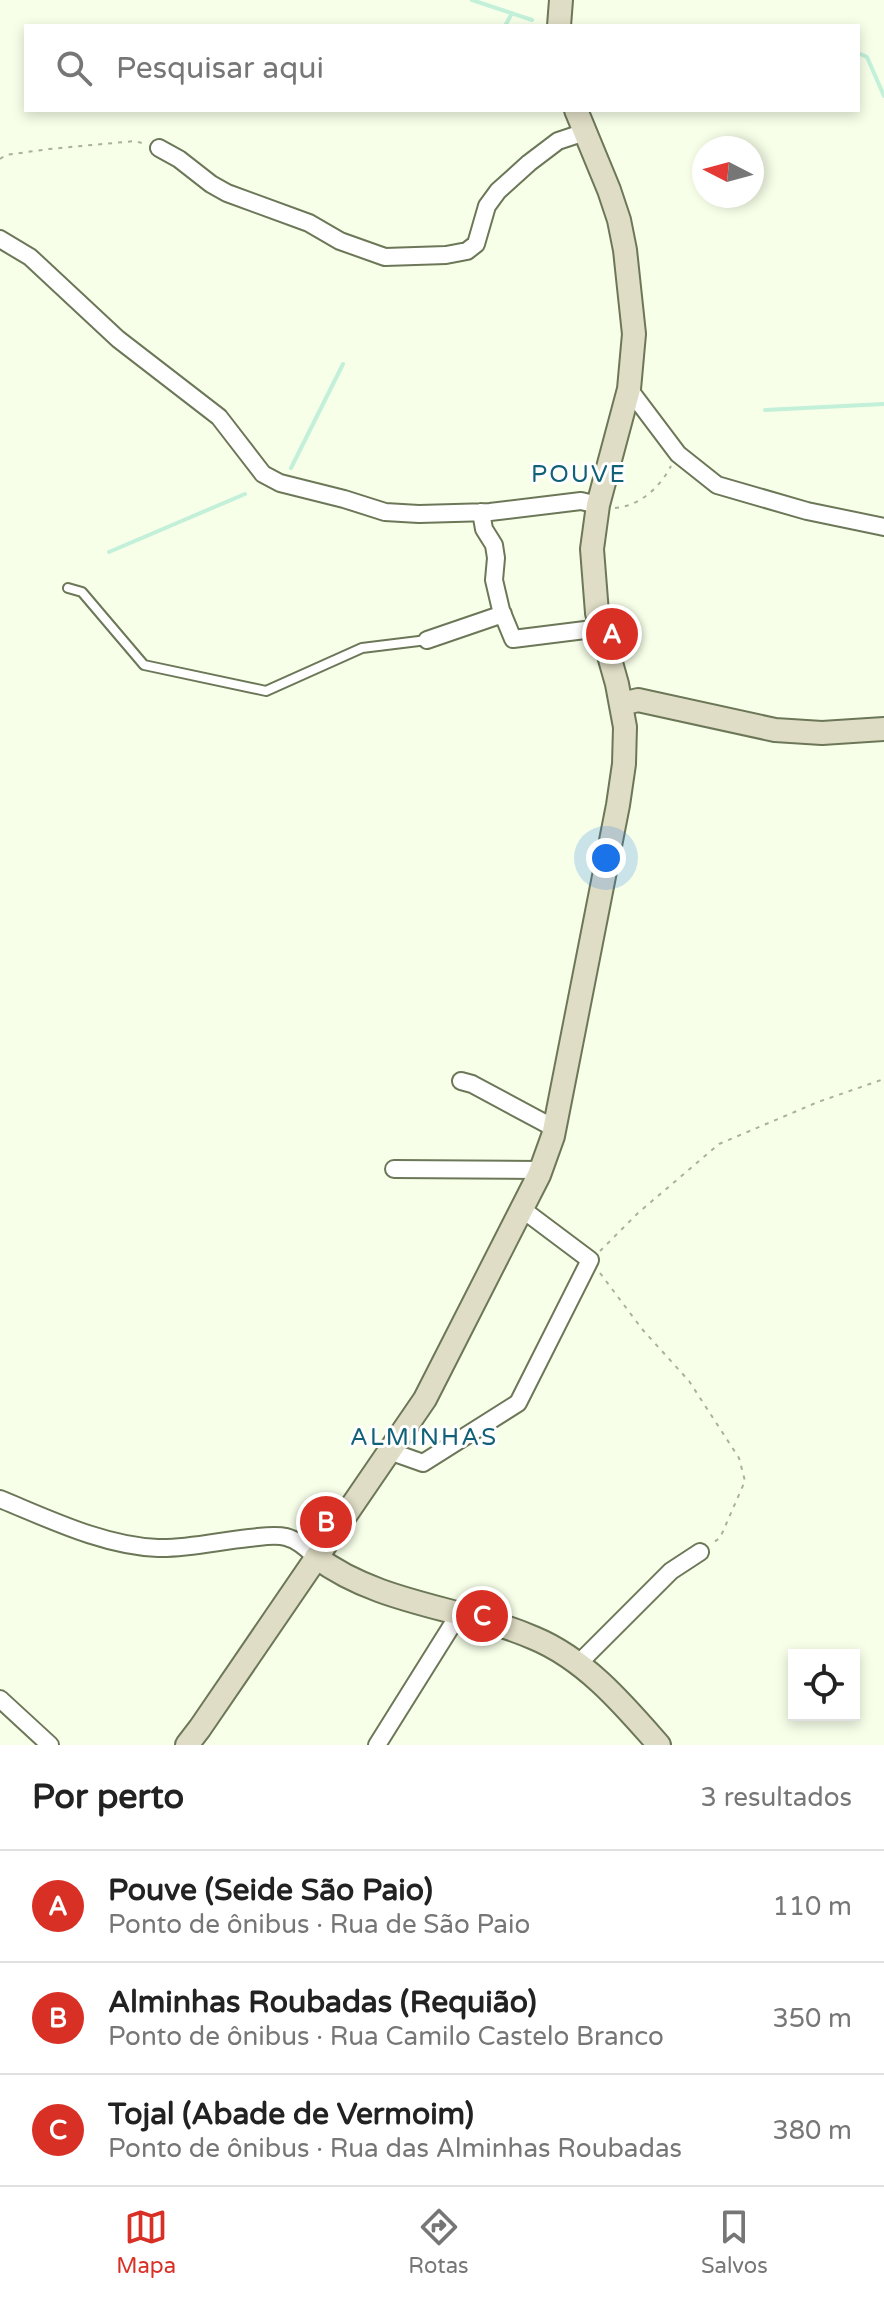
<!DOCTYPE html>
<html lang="pt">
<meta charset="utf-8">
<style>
:root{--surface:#fff;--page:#f6f6f6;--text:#222;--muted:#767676;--line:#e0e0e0;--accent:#d93025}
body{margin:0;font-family:"Varela Round",sans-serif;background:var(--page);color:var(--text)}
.controls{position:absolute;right:24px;bottom:24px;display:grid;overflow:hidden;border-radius:0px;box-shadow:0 4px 12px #0003}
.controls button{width:72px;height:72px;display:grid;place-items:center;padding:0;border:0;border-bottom:2px solid var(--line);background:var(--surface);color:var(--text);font:40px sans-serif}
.compass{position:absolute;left:692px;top:136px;width:72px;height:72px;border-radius:50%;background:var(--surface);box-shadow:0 4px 12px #0003;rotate:276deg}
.you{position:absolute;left:606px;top:858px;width:28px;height:28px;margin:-20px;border:6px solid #fff;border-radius:50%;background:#1a73e8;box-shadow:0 0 0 12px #1a73e833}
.badge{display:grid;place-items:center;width:52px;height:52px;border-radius:50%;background:var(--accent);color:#fff;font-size:26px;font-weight:700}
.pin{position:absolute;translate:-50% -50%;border:4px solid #fff;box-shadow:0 2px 8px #0006}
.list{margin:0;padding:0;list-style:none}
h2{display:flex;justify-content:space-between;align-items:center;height:104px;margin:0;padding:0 32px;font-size:34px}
h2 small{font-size:26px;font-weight:400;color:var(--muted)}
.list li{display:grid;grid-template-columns:52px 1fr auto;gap:24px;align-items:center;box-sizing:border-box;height:112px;padding:0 32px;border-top:2px solid var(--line)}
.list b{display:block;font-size:30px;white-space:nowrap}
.list p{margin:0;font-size:26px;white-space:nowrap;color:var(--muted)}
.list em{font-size:26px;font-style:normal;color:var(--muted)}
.icon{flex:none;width:44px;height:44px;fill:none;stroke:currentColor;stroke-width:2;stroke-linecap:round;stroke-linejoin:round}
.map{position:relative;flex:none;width:884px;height:1745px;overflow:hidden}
.search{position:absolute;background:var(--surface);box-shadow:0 4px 12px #0003;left:24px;right:24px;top:24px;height:88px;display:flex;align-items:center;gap:20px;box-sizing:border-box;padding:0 28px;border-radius:0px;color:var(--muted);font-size:30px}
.sheet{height:440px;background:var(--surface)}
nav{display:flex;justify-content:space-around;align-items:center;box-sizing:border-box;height:112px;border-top:2px solid var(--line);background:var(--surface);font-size:22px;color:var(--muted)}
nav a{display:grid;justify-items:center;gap:4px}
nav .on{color:var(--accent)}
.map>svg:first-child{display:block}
</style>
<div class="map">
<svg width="884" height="1745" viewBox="0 0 884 1745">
<rect width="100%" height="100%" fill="#f7ffe9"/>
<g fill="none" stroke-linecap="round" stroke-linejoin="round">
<path stroke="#c2f0d9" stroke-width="4" d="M472,0L532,20
M505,26L512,13
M858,53L867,57L884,96
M765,410L884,404
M291,468L343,364
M109,552L245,494"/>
<g stroke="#6c7758" stroke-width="12">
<path id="lane" d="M68,588L82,592L144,665L266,691L362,648L427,640"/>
</g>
<g stroke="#6c7758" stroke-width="20">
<path id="street" d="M159,148L179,159L211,184L227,193L309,223L340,241L385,257L446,255L467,251L476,244L487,206L498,191L529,163L558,141L585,132
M0,239L30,257L118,339L219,417L263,474L280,483L344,499L385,512L419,514L490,512L581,501L598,505
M629,389L678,454L717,485L807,511L884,527
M481,512L484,529L494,545L496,558L494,580L501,610L513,639L601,628
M427,640L503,614
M461,1081L472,1084L554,1128
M394,1169L541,1170
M389,1451L423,1463L518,1403L590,1260L522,1209
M0,1499C49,1519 104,1546 158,1548C188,1549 219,1541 249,1538C261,1537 274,1534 286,1537C298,1540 307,1549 316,1557
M578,1664L671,1571L700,1552
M0,1699L50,1745
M377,1745L459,1614"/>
</g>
<g stroke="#6c7758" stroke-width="26">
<path id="secondary" d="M559,26L561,0
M622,704L638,700L775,730L822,733L884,729
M316,1557C380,1605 463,1607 534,1638C585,1659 624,1705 659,1745
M187,1745L200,1728L425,1399L539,1175L553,1136L618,805L624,764L625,727L617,684L597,613L592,549L598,505L629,389L634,334L625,250L619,220L609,190L576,110"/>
</g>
<path stroke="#a9b09d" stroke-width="2" stroke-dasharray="4 6" stroke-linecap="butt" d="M0,159L6,155L49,149L135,141L145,144
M615,508C640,506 660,487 671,466
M600,1251L638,1213L719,1144L818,1102L884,1079
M600,1273L642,1329L689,1381L739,1458L745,1481L720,1538L714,1542"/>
<use href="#lane" stroke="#fff" stroke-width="8"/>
<use href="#street" stroke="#fff" stroke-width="16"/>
<use href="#secondary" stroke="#dfddc5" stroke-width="22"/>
</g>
<g text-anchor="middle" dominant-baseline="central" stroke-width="6" stroke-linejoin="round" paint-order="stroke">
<g font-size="24" letter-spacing="2" fill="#116178" stroke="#fff">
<text x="579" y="474">POUVE</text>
<text x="424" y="1437">ALMINHAS</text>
</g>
</g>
</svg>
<div class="controls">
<button><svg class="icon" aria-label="locate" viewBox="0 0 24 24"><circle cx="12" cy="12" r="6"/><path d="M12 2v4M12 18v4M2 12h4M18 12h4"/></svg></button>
</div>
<svg class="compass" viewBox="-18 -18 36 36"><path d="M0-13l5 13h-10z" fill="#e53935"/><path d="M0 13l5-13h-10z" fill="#767676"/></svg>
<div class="you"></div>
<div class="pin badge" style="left:612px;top:634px">A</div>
<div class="pin badge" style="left:326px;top:1522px">B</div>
<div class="pin badge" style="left:482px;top:1616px">C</div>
<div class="search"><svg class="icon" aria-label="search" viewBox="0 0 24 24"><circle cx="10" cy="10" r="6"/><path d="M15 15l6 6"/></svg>Pesquisar aqui</div>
</div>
<section class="sheet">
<h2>Por perto<small>3 resultados</small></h2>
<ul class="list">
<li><span class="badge">A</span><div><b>Pouve (Seide São Paio)</b><p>Ponto de ônibus · Rua de São Paio</p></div><em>110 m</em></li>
<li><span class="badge">B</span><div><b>Alminhas Roubadas (Requião)</b><p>Ponto de ônibus · Rua Camilo Castelo Branco</p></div><em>350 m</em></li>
<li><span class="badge">C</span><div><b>Tojal (Abade de Vermoim)</b><p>Ponto de ônibus · Rua das Alminhas Roubadas</p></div><em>380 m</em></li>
</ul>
</section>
<nav>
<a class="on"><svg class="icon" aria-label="map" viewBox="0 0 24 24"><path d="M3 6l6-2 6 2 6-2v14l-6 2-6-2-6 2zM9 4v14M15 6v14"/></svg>Mapa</a>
<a><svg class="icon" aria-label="directions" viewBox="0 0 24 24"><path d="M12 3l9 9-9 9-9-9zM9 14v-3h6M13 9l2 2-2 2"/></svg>Rotas</a>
<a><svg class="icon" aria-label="saved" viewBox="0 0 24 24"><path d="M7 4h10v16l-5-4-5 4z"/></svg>Salvos</a>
</nav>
